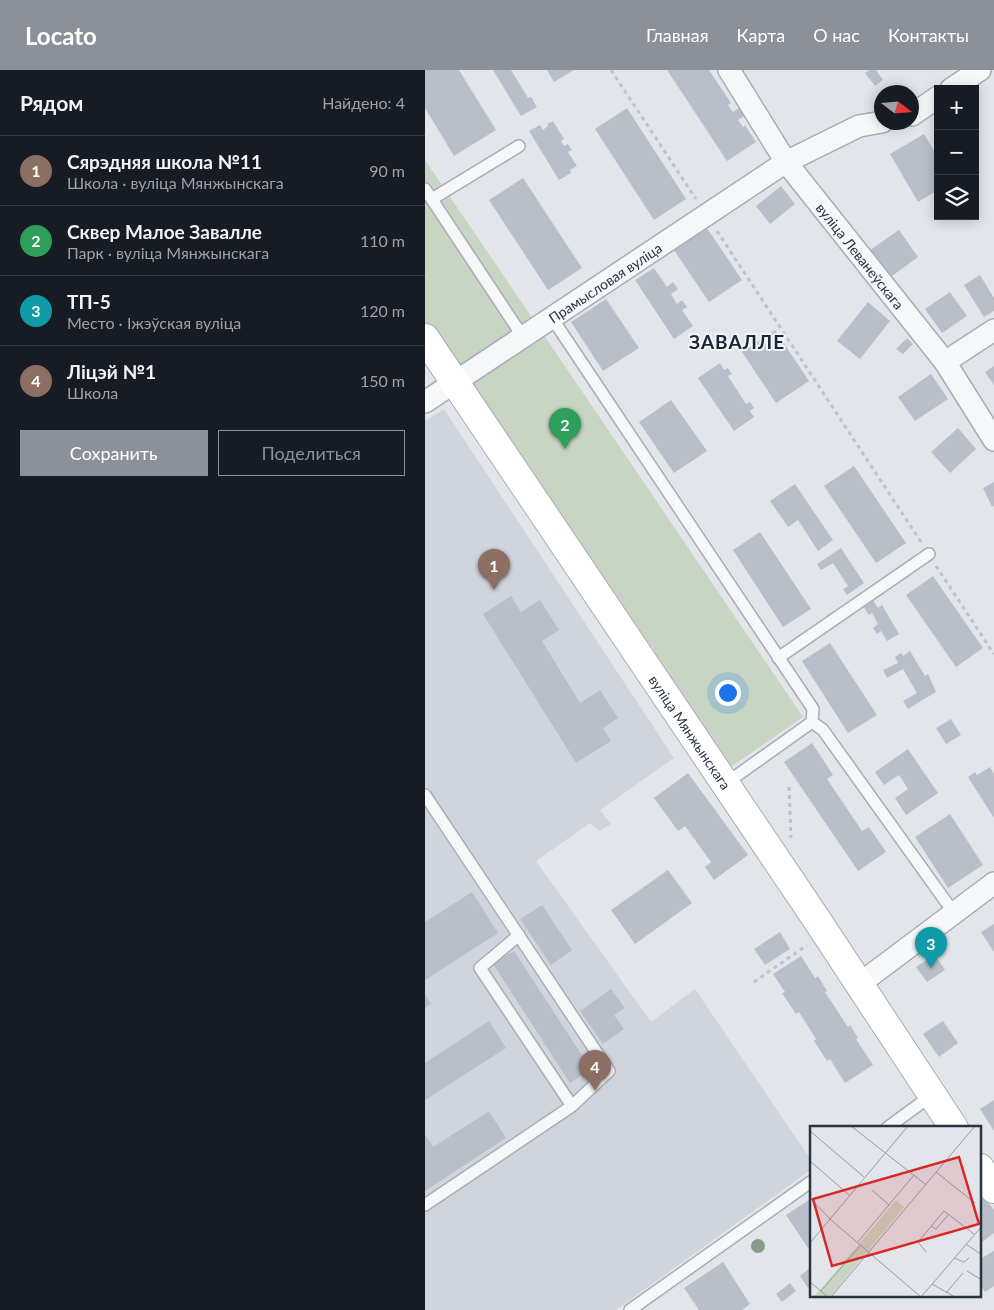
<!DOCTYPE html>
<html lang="ru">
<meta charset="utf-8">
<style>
:root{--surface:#171b24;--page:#242831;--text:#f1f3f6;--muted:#9ea1a6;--line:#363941;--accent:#8c9099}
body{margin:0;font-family:Lato,sans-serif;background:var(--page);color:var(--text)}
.controls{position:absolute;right:15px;top:15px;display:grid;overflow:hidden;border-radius:0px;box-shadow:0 2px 12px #0003}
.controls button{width:45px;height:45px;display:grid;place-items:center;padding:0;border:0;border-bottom:1px solid var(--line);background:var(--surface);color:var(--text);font:25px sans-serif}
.compass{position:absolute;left:449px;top:15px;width:45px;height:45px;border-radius:50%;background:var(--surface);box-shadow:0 2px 12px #0003;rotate:106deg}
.you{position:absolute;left:302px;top:622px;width:18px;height:18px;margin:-12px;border:4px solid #fff;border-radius:50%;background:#1a73e8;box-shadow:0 0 0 8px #1a73e833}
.badge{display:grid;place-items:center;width:32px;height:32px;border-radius:50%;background:var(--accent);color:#fff;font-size:16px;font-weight:700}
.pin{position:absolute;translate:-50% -41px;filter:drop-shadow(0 1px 2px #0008)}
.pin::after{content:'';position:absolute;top:26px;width:18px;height:15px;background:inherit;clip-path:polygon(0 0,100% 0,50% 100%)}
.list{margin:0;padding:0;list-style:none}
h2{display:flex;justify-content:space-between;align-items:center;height:65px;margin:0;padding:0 20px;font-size:21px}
h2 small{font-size:16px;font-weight:400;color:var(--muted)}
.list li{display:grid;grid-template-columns:32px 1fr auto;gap:15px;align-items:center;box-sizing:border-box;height:70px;padding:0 20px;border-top:1px solid var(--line)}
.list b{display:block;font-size:19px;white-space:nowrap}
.list p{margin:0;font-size:16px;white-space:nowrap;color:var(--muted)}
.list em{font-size:16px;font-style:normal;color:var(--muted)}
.actions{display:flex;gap:10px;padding:15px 20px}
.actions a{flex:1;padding:11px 0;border:1px solid var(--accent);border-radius:0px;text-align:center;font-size:18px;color:var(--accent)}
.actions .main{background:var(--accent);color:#fff}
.icon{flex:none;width:28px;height:28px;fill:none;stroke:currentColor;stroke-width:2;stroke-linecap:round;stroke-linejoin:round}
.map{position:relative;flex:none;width:569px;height:1240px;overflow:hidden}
header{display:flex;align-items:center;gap:30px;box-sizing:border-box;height:70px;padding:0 25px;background:var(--accent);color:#fff}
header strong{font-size:24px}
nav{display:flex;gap:28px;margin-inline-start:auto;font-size:18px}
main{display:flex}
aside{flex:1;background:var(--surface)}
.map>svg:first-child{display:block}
</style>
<header>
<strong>Locato</strong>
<nav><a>Главная</a><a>Карта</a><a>О нас</a><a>Контакты</a></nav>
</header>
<main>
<aside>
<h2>Рядом<small>Найдено: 4</small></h2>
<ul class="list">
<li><span class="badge" style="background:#8d6e63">1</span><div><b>Сярэдняя школа №11</b><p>Школа · вуліца Мянжынскага</p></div><em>90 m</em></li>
<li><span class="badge" style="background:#2e9e5b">2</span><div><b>Сквер Малое Завалле</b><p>Парк · вуліца Мянжынскага</p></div><em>110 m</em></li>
<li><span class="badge" style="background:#0f9aa8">3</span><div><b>ТП-5</b><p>Место · Іжэўская вуліца</p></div><em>120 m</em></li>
<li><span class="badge" style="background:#8d6e63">4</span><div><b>Ліцэй №1</b><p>Школа</p></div><em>150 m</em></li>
</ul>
<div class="actions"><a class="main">Сохранить</a><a>Поделиться</a></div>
</aside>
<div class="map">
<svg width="569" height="1240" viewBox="0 0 569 1240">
<rect width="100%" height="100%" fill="#e2e6eb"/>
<path fill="#d0d5dd" d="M19,339L249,688L175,740L186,754L175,761L165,753L111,791L226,952L270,919L386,1090L387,1099L191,1240H0V351Z"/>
<path fill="#c8d5c3" d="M0,90L378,647L303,699L0,256Z"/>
<path fill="#b9bfc9" d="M0,0H34L71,60L29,86L0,38Z
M68,0H86L103,28L106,27L112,37L96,46Z
M122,0H149L129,12Z
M242,0H284L306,33L303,35L308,42L317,36L323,44L313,50L318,57L320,55L331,72L302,91Z
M444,0H451L458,10L450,16L440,3Z
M202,38L261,129L229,150L170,59Z
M128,51L139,69L136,71L139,76L143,74L147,80L143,82L152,96L145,100L146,103L134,110L104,61L115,55L118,60L123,56L122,54Z
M499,64L513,87V120L493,132L465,84Z
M98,108L157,198L123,220L64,130Z
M356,116L370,134L345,154L331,136Z
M282,158L317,210L284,232L249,180Z
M474,160L493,187L464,208L445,180Z
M229,198L242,217L248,212L253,219L246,224L252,234L257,230L262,237L257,240L268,256L249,269L210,210Z
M555,205L569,228V241L559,247L539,215Z
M525,222L542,246L517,263L500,239Z
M181,229L214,278L178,301L146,252Z
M443,232L465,251L435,289L412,271Z
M350,260L384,311L351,333L317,282Z
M482,268L488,274L478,284L471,279Z
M295,293L299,300L303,298L307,304L303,306L321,334L325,332L329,338L325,341L329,347L309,361L273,308Z
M569,296V315L560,302Z
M506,304L523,329L490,351L473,327Z
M246,330L282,381L249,403L214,352Z
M533,358L551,379L525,403L506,382Z
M429,396L481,473L451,493L399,416Z
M569,412V436L567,437L558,418Z
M370,414L408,470L393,481L373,450L363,457L345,431Z
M335,462L386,539L358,557L308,480Z
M416,478L439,513L422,525L418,519L423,516L408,493L396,500L392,494Z
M508,506L558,578L531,597L481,525Z
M86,526L96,542L115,530L134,560L117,571L155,633L175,620L193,648L178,658L186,671L151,693L58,544Z
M448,530L453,538L457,535L474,564L462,571L456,561L452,564L448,558L453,554L447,543L444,545L438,536Z
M405,573L452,645L423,663L377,591Z
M485,581L500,606L503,604L511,622L483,639L478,631L492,623L478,599L462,608L458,600L473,593L470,587L476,583L478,586Z
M526,649L536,665L521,674L511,658Z
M387,673L408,705L402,709L437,761L444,757L461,782L433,801L359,692Z
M483,679L513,723L481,745L470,728L483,719L474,705L459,715L450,702Z
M565,697L569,704V748L543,707L550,702L552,705Z
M263,703L323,785L289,810L280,797L286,792L260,756L253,761L229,728Z
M525,744L558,795L523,818L490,767Z
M243,800L267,833L210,874L186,840Z
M47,822L73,863L0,910V852Z
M117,835L147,880L126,895L95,849Z
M569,854V882L556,862Z
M355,862L365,879L340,895L329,879Z
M89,881L166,999L145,1013L68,894Z
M510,885L520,900L502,912L491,897Z
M376,886L390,908L393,906L402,921L400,922L423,957L425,955L433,968L431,969L448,995L420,1013L405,989L402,991L389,971L391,969L374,942L371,944L357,923L360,922L348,904Z
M186,919L200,938L189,945L199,959L178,974L155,941Z
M0,924L6,934L0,938Z
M64,951L81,978L0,1030V993Z
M518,951L533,973L514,987L498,964Z
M569,1030V1061L555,1039Z
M64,1041L81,1068L0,1121V1064L8,1077Z
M559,1127L569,1140V1163L557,1172L555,1169V1129Z
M387,1128V1184L361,1145Z
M569,1181V1216L560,1222L555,1213V1189Z
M298,1192L325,1234L317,1240H274L259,1218Z
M385,1198L387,1201V1216L383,1218L375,1206Z
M365,1213L371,1221L357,1232L351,1224Z"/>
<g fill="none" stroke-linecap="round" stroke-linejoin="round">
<g stroke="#a7adb6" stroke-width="14">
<path id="lane" d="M0,119L98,267
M7,129L94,76
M127,248L388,639L387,652
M353,588L504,484
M387,652L398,660L529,843
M300,714L387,652
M0,725L184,1001L147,1036L0,1135
M94,865L55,898L147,1036
M462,1058L507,1025
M205,1240L387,1111"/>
</g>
<g stroke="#a7adb6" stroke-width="24">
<g id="street">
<path id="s1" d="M304,0L361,92L520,292L569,370"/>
<path d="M526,19L555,0"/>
<path d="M487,45L513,27"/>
<path d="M520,292L569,260"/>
<path id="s2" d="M0,332L361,92L434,56L457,52"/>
<path d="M433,915L569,813"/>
</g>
</g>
<g stroke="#a7adb6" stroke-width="30">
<g id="secondary">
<path id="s3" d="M0,268L392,850L529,1058"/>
<path d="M555,1098L569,1119"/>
</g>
</g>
<path stroke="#c0c4ca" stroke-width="3" stroke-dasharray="4 4" stroke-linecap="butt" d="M186,0L271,129
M292,161L496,472
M511,496L569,584
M364,717L366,768
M329,912L382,875"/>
<use href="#lane" stroke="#f5f7f9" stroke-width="11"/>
<use href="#street" stroke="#f5f7f9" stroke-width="21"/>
<use href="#secondary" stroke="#fff" stroke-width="28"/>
</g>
<circle fill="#889c87" cx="333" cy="1176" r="7"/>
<g text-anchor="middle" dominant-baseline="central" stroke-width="4" stroke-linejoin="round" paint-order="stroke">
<g font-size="14" fill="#2a3344" stroke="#f2f5f8">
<text stroke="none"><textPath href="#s1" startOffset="228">вуліца Леванеўскага</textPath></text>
<text stroke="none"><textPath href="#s2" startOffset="216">Прамысловая вуліца</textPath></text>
<text stroke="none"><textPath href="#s3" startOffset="475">вуліца Мянжынскага</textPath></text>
</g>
<g font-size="19" font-weight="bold" letter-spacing="1" fill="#1c2434" stroke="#f2f5f8">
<text x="312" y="271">ЗАВАЛЛЕ</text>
</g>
</g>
<g transform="translate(385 1056)">
<rect width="171" height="171" fill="#e2e6eb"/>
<path d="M86,74L94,81L20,171H4Z" fill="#c8d5c3"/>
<path fill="none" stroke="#989ea8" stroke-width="1" d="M41,0L115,58M0,5L54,51M0,35L39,69M126,46L165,77M62,64L79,79M0,72L21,94L111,171M121,100L126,103L139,88M0,117L98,0M47,117L104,49M156,118L172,129M116,126L108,116L134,85L164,108M144,132L154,136L159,132M157,145L172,154M0,156L18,171M122,158L145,171M11,165L50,120M136,167L153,147M21,171L165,0M111,171L172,100"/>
<path fill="#d62828" fill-opacity="0.15" stroke="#d62828" stroke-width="2.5" d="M149,31L169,98L22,140L3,73Z"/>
<rect width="171" height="171" fill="none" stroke="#2a3344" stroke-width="2.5"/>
</g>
</svg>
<div class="controls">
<button>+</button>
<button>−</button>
<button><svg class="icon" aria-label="layers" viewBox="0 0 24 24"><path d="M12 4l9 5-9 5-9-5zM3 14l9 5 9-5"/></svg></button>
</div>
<svg class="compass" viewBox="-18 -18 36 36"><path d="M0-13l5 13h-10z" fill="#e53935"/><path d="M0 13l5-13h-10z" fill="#9ea1a6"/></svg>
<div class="you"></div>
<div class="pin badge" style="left:69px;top:520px;background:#8d6e63">1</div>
<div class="pin badge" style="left:140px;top:379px;background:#2e9e5b">2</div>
<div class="pin badge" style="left:506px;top:898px;background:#0f9aa8">3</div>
<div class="pin badge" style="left:170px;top:1021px;background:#8d6e63">4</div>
</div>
</main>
